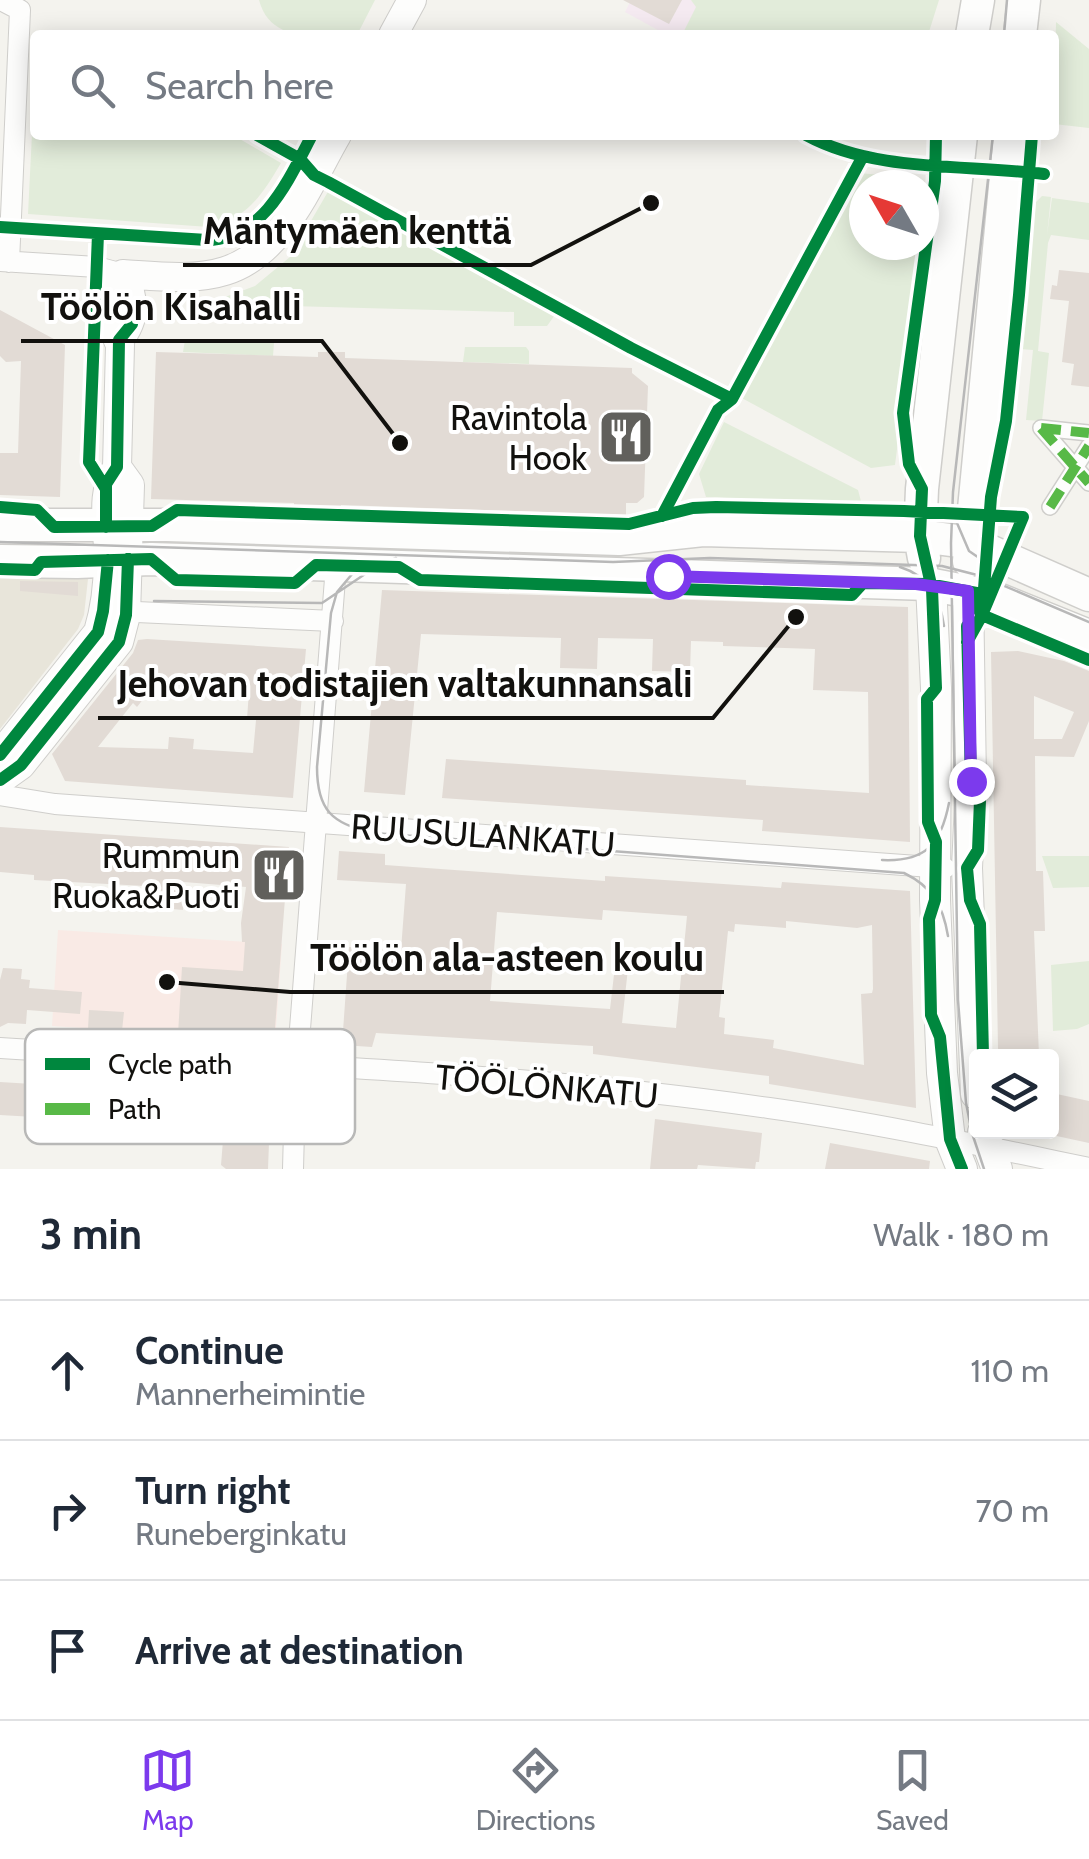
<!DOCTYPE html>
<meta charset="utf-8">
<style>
:root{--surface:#fff;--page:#f6f6f7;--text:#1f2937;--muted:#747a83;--line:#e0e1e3;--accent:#7c3aed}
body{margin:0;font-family:Cabin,sans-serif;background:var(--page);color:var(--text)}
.controls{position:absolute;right:30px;bottom:30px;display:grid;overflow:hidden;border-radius:10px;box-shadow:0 5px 25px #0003}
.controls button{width:90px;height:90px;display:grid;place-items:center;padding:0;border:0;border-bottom:2px solid var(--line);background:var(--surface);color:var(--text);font:50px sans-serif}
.compass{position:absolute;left:849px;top:170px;width:90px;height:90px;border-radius:50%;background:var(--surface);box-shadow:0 5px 25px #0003;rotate:309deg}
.stop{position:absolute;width:30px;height:30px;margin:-22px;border:8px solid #7c3aed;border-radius:50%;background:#fff}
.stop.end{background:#7c3aed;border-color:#fff;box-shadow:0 2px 10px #0008}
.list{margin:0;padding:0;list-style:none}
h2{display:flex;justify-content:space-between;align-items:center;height:130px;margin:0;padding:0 40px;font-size:42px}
h2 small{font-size:32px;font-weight:400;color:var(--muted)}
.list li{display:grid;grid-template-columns:65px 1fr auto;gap:30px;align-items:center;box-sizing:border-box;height:140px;padding:0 40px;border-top:2px solid var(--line)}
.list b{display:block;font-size:38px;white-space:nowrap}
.list p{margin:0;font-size:32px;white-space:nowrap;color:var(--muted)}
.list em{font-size:32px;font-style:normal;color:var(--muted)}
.icon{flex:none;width:55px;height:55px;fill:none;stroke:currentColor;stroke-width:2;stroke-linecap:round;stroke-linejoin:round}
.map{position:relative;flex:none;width:1089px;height:1169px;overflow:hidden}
.search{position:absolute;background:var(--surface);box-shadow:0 5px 25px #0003;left:30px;right:30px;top:30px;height:110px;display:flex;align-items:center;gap:25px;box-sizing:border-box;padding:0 35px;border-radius:10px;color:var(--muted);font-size:38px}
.sheet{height:550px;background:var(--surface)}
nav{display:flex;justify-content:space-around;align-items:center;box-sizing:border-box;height:140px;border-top:2px solid var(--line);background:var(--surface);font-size:28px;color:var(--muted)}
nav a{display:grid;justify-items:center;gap:5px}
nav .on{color:var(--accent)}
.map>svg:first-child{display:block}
</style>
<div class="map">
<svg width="1089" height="1169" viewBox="0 0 1089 1169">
<rect width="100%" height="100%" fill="#f4f3ee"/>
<path fill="#f5eaf1" d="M631,0H691L697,7L682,35H667L625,12Z"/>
<path fill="#e8e5da" d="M0,577L88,579L84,615L78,629L0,729Z"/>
<path fill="#f9eae5" d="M58,930L282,944L275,1041L52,1026Z"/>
<path fill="#e2ecda" d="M259,0H375L357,35C320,35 271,45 259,0Z
M691,0H939L928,35H682L696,7Z
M1056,22L1089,49V128L1054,124Z
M35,73V135H233L281,163C262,195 247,219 209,227L28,214Z
M859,173L903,177L915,185H864V245H923L895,465L871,468L738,396Z
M333,183L560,308L547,326H514V312L216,304L217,300L255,286L290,257Z
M1042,196L1051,197L1047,235L1052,198L1089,203V240L1051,235L1048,243L1038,351L1049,353L1042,421L1026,420L1033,350L1020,349L1036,202Z
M185,340L274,343L273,356L183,352Z
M465,347H526L529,351V364L463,362Z
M724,422L858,490L862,505L706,497L699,474Z
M1042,856H1089V887L1053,888Z
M1089,961V1024L1077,1029L1053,1031L1051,965Z"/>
<path fill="#e2dbd5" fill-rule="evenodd" d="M623,0H682L669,24Z
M1059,270L1089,273V387L1071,385L1074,364L1062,362L1069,301L1050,299L1052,285L1057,286Z
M0,310L65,345L60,497L0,495V453H18L21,361L6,362L0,356Z
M156,352L318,357V352H345V358L632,368V373L648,386L644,497L637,503H626V515L341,505V510L294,509V503L151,499Z
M20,581L78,582V596L20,591Z
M382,590L908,607L910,842L762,831L763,820L442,798L446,759L746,780V785L869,793L868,692L813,690L815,649L723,646V642L691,641L690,672L652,671L653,639L598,638L597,669L560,668L561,638L421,634L405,795L364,792Z
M147,639L306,649L293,798L65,781L52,754L133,653L138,640ZM210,681L240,682L239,690L249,691L247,719L256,720L253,753L193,749L194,739L169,737L168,749L98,747L133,703L137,707L155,684L210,687Z
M1018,651L1064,661L1089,671V721L1074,757L1035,756L1036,871H1043L1045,931H1034L1039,1056H999L998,1048L991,652ZM1034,696L1074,712L1062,739H1034Z
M0,827L289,847L274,1041L178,1034L182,967L243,971L245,942H242L241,923L246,887L184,882L183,910L151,907L152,898H145V886L34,880V875L0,872Z
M339,851L385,854V865L605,881V876L781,888L782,882L910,891L916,1108L769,1084V1076L593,1054V1046L376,1033L372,1047L342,1045L349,947L401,950L406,884L337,880ZM603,910L687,916L676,1028L622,1023L630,950L617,949L610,1009L490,1001L497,912L602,920ZM786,921L857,928L872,925L873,989L872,993L861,994L864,1065L773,1048L774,1040L724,1034L725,1018L719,1017L728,931L734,932L735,924L786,928Z
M3,968L22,969L21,979L30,980L29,988L82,992L80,1014L27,1010L26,1024L8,1023L0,1027V980Z
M89,1010L124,1012L122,1031L88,1029Z
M0,1082L163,1092L164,1083L243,1088L246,1085L250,1089L271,1090L268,1169H226L221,1165L224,1128L0,1115Z
M1052,1093L1089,1101V1143L1052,1135Z
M655,1119L762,1133L759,1162H756L755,1169L698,1165L697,1169H650Z
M830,1143L930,1161L929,1169H825Z"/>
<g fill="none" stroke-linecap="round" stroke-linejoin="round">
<g stroke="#cfcecb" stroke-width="18">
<path id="pedestrian" d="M1041,428L1089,483
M1041,428L1089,433
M1050,507L1089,446"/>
</g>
<g stroke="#cfcecb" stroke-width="22">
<path id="minor" d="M1,0L20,10L9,262
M0,261L97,267L123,274
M115,611L333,621
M0,795L55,804L945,868
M0,1048C256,1064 515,1071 769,1108C877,1123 983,1146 1089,1168
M293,1169L295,1093L336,566"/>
</g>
<g stroke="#cfcecb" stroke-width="30">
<path id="tertiary" d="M393,35L412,0
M123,274C155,276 194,281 225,271C283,253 309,183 337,135
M119,340C137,318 135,299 123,274
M0,755L98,632C105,609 108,584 108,560C109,527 99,495 117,467L120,345L112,326L111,295L123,274
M0,780L21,765L119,642L126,615L130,485L117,467"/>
</g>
<g stroke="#cfcecb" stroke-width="32">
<path id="secondary" d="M931,585L936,688L935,900L942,1073L950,1139L962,1169
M968,591L971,781L967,868L976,1094
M983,1132L997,1169"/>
</g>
<g stroke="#cfcecb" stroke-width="35">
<path id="primary" d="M972,35L978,0
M1020,35L1024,0
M0,525H167L619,539L703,530L920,536L958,541L987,550L1089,595
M924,558L920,536L922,489L961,135
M0,561L77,562L151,559L928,584L990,596L1089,636
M969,561L1010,135"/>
</g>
<use href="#pedestrian" stroke="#fdfdfc" stroke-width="15"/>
<use href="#minor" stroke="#fdfdfc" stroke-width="20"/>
<use href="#tertiary" stroke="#fdfdfc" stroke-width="28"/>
<use href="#secondary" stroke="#fdfdfc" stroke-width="30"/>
<use href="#primary" stroke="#fdfdfc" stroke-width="32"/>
<path stroke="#b8b8b8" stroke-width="2.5" d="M1004,35L1007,0
M957,523L969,551L1001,573
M0,542L613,562L710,558L942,566L981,576L1089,622
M900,567C929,576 940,598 944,626
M353,573L337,592L331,613L317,767C317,810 332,824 373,833L904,873C933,887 943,906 948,936
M154,601L322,603L377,566L396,558
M882,860C926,862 941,844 949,803
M984,1169L972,1133L966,1103L958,1000L951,543L953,492L993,135"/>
<path stroke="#58b947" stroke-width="10" stroke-dasharray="20 10" stroke-linecap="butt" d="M1041,428L1089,483
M1041,428L1089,433
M1050,507L1089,446"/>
<g stroke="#fff" stroke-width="19">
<path id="cycleway" d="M257,135L300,159L314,175L328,182L631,348L732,399
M806,135C876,173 966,164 1044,174
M936,135L935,181L903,413L909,464L922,489L920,536L932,589L936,688L927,699L928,822L936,842L935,900L929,919L931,1015L940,1037L950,1139L962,1169
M0,227L207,240C264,239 289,179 312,135
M98,234L89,462L106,489
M0,507L37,510L54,527L152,526L177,510L629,524L693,508L716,507L904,511L1023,517L982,615
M662,516L718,410L732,399L863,156
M106,527V484L117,467L119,340L132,324L133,309
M0,569L35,570L41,562L151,559L176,580L295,583L316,565L399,567L420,580L852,595L863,583L928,584L982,594
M975,604L982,615L1089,660
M967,626L971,781L980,800L978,850L967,868L970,900L980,924L983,1056
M967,642L982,615L991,497L1006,421L1019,295L1032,135
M0,755L98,632L103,611L108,560
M0,780L21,765L119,642L126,615L128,559"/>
</g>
<use href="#cycleway" stroke="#00873e" stroke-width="12"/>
</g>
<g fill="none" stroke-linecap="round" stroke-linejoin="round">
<path stroke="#7c3aed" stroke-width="12" d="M668,576L916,584L968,591L971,781"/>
</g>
<defs>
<g id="restaurant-square" transform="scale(2.875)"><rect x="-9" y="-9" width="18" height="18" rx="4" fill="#61605c" stroke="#fff"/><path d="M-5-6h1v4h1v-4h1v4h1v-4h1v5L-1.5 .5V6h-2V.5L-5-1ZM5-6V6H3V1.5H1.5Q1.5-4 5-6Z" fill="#fff"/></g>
</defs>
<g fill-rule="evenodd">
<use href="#restaurant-square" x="626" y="437"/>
<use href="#restaurant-square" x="279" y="875"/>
</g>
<g text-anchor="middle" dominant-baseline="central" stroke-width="8" stroke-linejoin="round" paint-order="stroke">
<g font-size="35" fill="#12110e" stroke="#fff" text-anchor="end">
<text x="587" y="417">Ravintola<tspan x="587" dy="40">Hook</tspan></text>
<text x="240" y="855">Rummun<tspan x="240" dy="40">Ruoka&amp;Puoti</tspan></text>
</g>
<g font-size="35" fill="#12110e" stroke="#fff">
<text transform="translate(483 835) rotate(4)">RUUSULANKATU</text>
<text transform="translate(547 1086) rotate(5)">TÖÖLÖNKATU</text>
</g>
</g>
<rect x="25" y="1029" width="330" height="115" rx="15" fill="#fff" stroke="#b8b8b7" stroke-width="2.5"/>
<rect x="45" y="1058" width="45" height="12" fill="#00873e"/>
<rect x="45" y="1103" width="45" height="12" fill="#58b947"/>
<g font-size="28" fill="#12110e">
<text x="108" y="1074">Cycle path</text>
<text x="108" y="1119">Path</text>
</g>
<path fill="none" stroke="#12110e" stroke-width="4" d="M651 203L531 265H183M400 443L322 341H21M796 617L713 718H98M167 982L290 992H724"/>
<g fill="#12110e" stroke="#fff" stroke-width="4">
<circle cx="651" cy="203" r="10"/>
<circle cx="400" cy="443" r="10"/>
<circle cx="796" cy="617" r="10"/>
<circle cx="167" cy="982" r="10"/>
</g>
<g font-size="38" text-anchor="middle" font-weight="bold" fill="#12110e" stroke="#fff" stroke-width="8" stroke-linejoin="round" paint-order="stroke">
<text x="357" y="244">Mäntymäen kenttä</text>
<text x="171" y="320">Töölön Kisahalli</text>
<text x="405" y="697">Jehovan todistajien valtakunnansali</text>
<text x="507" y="971">Töölön ala-asteen koulu</text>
</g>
</svg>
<div class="controls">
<button><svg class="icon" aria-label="layers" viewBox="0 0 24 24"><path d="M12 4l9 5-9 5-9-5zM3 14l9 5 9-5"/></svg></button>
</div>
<svg class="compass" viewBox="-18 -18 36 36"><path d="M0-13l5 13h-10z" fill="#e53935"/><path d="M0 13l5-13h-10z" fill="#747a83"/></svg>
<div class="stop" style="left:668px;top:576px"></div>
<div class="stop end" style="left:971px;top:781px"></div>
<div class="search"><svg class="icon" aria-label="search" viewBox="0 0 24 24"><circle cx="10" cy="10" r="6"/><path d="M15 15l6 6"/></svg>Search here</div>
</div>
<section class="sheet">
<h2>3 min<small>Walk · 180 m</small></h2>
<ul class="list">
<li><svg class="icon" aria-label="ahead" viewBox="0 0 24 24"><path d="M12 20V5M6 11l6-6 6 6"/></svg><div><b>Continue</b><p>Mannerheimintie</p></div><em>110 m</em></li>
<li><svg class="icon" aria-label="right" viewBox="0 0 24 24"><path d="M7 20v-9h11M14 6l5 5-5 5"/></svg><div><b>Turn right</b><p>Runeberginkatu</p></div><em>70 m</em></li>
<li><svg class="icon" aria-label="arrive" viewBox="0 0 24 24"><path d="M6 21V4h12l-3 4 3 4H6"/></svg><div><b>Arrive at destination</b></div></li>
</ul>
</section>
<nav>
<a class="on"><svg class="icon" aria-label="map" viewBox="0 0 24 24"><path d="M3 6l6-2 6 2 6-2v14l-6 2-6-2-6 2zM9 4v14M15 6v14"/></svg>Map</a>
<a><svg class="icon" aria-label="directions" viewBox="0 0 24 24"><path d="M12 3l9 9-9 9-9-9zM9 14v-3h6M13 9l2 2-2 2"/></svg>Directions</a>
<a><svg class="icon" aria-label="saved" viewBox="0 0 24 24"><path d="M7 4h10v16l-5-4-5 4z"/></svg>Saved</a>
</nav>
